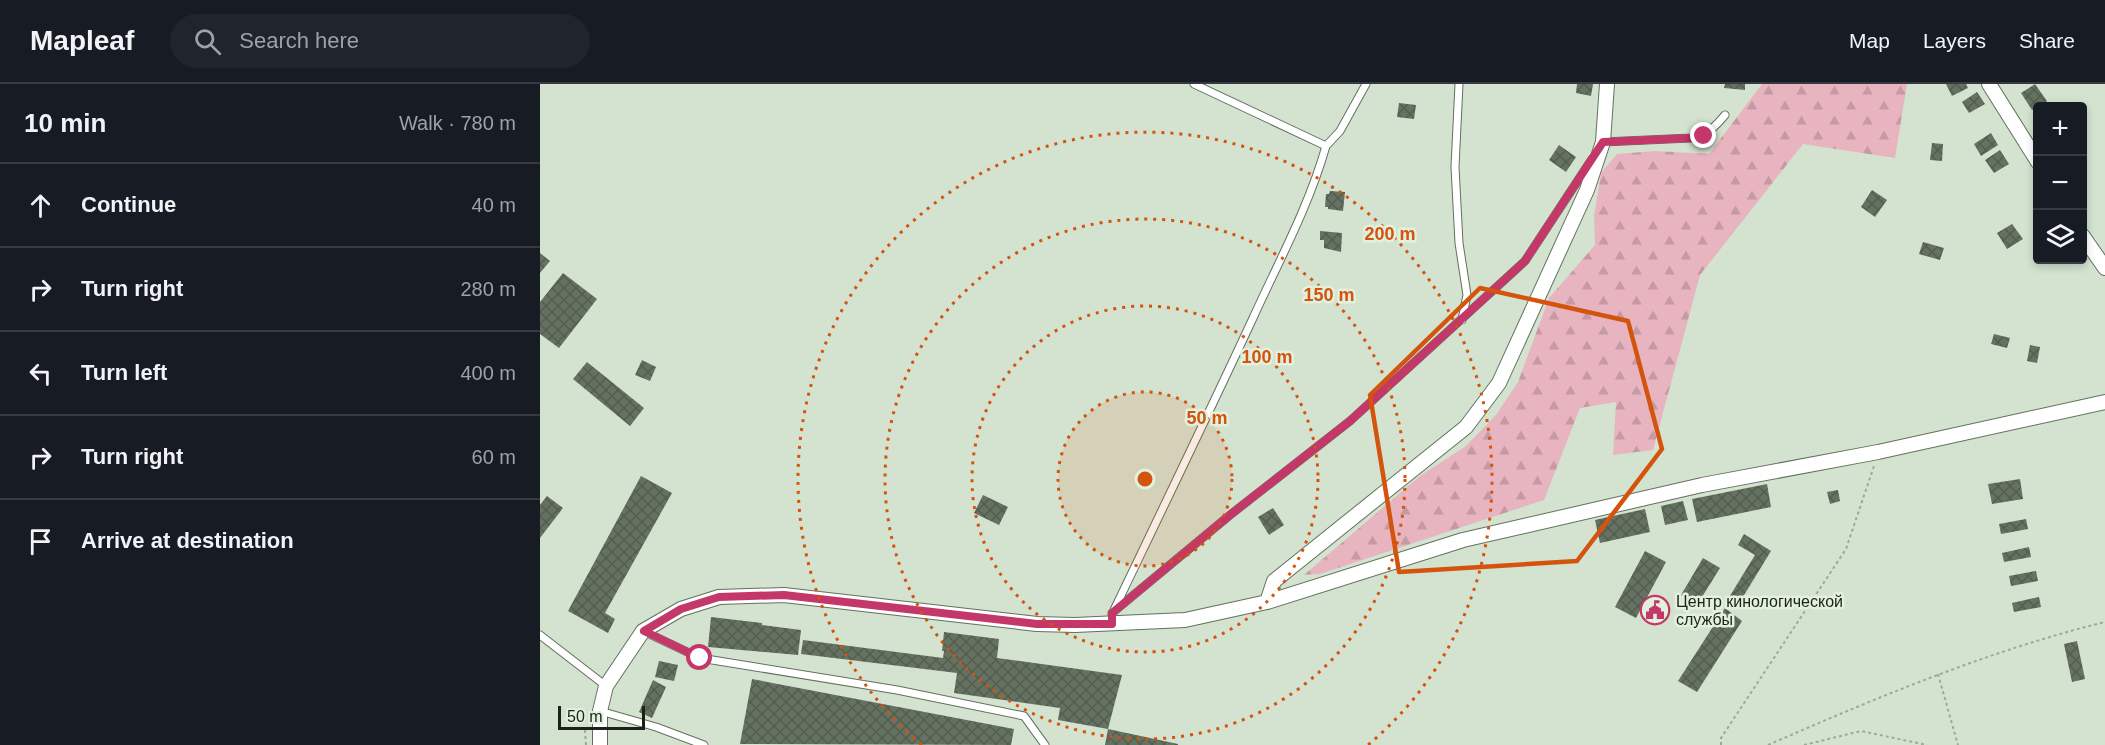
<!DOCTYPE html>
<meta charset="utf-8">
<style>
:root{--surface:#171b24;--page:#20242c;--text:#f1f3f6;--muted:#9ea1a6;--line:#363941}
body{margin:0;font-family:Helvetica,sans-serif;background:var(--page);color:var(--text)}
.controls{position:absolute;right:18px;top:18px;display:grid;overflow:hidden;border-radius:6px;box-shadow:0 3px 9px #0003}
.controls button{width:54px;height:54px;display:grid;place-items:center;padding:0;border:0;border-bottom:2px solid var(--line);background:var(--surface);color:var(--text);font:30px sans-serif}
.scale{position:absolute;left:18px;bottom:15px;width:87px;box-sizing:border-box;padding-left:6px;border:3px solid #1c211a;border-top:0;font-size:16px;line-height:21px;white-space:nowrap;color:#1c211a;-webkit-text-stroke:4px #e1f1dd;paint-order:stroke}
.stop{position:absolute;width:18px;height:18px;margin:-14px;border:4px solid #c33769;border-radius:50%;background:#fff}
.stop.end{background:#c33769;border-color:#fff;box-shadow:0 2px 6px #0008}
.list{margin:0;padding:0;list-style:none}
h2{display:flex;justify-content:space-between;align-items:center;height:78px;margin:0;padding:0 24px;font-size:26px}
h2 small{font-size:20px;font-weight:400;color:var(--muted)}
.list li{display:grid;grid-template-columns:39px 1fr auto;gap:18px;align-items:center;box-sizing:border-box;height:84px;padding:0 24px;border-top:2px solid var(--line)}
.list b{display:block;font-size:22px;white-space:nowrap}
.list em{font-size:20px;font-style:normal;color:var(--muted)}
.icon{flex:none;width:33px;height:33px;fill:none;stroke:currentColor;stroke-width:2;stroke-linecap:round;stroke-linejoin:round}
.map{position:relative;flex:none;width:1565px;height:661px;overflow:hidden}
header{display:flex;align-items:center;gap:36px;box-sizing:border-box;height:84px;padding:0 30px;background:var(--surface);border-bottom:2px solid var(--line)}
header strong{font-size:28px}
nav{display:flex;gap:33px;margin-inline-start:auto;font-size:21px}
.search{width:420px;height:54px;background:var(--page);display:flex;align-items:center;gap:15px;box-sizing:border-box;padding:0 21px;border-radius:33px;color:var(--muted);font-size:22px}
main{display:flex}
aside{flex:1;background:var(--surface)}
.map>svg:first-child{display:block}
</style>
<header>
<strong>Mapleaf</strong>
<div class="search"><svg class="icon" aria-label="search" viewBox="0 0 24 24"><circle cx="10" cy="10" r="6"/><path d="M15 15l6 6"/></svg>Search here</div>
<nav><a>Map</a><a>Layers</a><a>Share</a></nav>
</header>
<main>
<aside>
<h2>10 min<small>Walk · 780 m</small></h2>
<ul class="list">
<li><svg class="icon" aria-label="ahead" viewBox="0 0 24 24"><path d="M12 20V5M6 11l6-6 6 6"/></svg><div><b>Continue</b></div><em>40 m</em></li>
<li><svg class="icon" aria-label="right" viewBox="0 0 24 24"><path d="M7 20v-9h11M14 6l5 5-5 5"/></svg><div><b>Turn right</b></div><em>280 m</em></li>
<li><svg class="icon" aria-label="left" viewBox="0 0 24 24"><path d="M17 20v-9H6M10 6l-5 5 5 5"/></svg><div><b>Turn left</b></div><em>400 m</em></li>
<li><svg class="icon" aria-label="right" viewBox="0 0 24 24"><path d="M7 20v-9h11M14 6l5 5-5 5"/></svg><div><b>Turn right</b></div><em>60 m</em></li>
<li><svg class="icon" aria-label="arrive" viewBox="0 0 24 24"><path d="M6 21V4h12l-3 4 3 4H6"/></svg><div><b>Arrive at destination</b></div></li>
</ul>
</aside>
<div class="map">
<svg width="1565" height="661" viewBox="0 0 1565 661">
<defs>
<pattern id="forest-firs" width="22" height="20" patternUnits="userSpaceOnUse" patternTransform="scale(1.5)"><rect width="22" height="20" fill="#e7b4c0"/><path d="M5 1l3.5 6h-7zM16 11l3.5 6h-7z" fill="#c69aa4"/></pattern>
<pattern id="building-cross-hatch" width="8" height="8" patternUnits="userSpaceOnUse" patternTransform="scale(1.5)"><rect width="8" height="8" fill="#657261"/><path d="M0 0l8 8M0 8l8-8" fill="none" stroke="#525d4f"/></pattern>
</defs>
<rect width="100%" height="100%" fill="#d4e3d0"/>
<path fill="url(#forest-firs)" d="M1222,0H1367L1355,74L1263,60L1160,191L1113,366L1073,371L1076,318L1040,324L1004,416L780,490L764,491L880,392L926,362L956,331L978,298L1009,214L1055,161L1054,132L1061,89L1077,70L1115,67L1169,70Z"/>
<path fill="url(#building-cross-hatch)" d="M1037,0H1053L1051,12L1036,9Z
M1185,0H1205V6L1184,4Z
M1406,0H1426L1428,4L1412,12Z
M1495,0L1507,17L1492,26L1481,9Z
M1437,8L1445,20L1429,29L1422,18Z
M859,19L876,21L874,35L857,33Z
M1451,49L1458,61L1441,72L1434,60Z
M1392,59L1403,60L1402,77L1390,76Z
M1019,61L1036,73L1026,88L1009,76Z
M1460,66L1469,80L1454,89L1445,76Z
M1332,106L1347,116L1335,133L1321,123Z
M790,107L805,108L803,127L788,125V123H785L786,110H789Z
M1472,140L1483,155L1467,165L1457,149Z
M780,147L802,149L801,168L784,164V156H780Z
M1383,158L1404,164L1400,176L1379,170Z
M0,169L10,177L0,189Z
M23,189L57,215L19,264L0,250V218Z
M1454,250L1470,254L1467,264L1451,260Z
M1490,261L1500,263L1497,279L1487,277Z
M102,276L116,283L110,297L95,291Z
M47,278L104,324L90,342L33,295Z
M101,392L132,409L65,529L75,535L68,549L28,527Z
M1480,395L1483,415L1452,420L1448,400Z
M1227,400L1231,423L1157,438L1152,415Z
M1298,406L1300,417L1290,420L1287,408Z
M443,411L468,423L459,441L434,429Z
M7,412L23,424L0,454V421Z
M1143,417L1148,436L1125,441L1121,422Z
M733,424L744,441L729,451L718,433Z
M1105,425L1110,448L1060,459L1055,436Z
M1486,435L1488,445L1461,450L1459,440Z
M1204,450L1231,467L1198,521L1188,515L1215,471L1198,461Z
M1489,463L1491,473L1464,478L1462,469Z
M1105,467L1126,478L1096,534L1075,523Z
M1163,474L1180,484L1157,521L1141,511Z
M1496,487L1498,497L1471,502L1469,492Z
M1499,513L1501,523L1474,528L1472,519Z
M1185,524L1202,537L1157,608L1138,597Z
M171,533L222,539V541L261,546L258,571L168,563Z
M404,548L459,555L457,574L582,591L568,645L518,636L520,624L414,609L417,589L261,570L263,556L403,574L404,567H402Z
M1537,557L1545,595L1532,598L1524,560Z
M119,577L138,581L134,597L115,593Z
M212,595L474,645L471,661L200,660Z
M113,596L126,603L112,634L99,628Z
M568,645L638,660V661H565Z"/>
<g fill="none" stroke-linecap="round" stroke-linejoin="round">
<g stroke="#63705f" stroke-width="9">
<path id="lane" d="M654,0L786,62L800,47L826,0
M919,0L915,83L919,159L927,211L922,236
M1063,58L1151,54C1167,51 1175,43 1185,31
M574,526C621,428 668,331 713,234C739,177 769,122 786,62
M572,540V529L690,431L810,337L985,177L1052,75
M103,547L160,574L357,606L484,632L505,661
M0,551L66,602
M60,627L116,643L164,661"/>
</g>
<g stroke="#63705f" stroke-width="16">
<path id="street" d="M1449,0L1498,78
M1542,151L1565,184
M727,518L734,497L926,343L959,299L1047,106L1063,58L1067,0
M60,661V627L66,602L103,547L141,525L179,513L244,511L497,540L535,541L645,536L727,518L923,456L1162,401L1338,368L1565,318"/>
</g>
<path stroke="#9ca898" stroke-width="2" stroke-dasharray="3 3" stroke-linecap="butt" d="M1398,590L1418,661
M46,661L45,647L47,644
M1181,661V654L1306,465L1334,382
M1228,661C1338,613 1448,567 1565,538
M1264,661L1321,647L1387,661"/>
<use href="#lane" stroke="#fff" stroke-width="7"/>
<use href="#street" stroke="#fff" stroke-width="14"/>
</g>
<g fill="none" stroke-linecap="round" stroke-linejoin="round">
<path stroke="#c33769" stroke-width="8" d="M160,574L104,547L141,525L179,513L244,511L497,540H572V529L690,431L810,337L985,177L1063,58L1151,54L1164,52"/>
</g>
<path fill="none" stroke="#d4530d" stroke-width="4.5" stroke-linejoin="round" d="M940,204L1088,237L1122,365L1037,477L859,488L830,311Z"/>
<circle cx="605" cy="395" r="87" fill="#d4530d" fill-opacity=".12"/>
<g fill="none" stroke="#d4530d" stroke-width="3" stroke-dasharray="3 6">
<circle cx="605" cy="395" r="87"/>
<circle cx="605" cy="395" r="173"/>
<circle cx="605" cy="395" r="260"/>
<path d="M382 661A347 347 0 1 1 828 661"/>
</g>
<defs>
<g id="civic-ring" transform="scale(1.5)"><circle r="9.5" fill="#e1f1dd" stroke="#c33769" stroke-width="1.5"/><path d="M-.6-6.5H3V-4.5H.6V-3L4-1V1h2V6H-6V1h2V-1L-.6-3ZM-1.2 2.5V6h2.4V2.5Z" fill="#c33769"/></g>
</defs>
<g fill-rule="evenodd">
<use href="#civic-ring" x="1115" y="526"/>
</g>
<g text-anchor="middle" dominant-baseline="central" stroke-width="5" stroke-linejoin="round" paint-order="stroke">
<g font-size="16" fill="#1c211a" stroke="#e1f1dd" text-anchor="start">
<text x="1136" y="517">Центр кинологической<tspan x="1136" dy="18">службы</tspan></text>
</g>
</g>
<circle cx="605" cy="395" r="9" fill="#d4530d" stroke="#e1f1dd" stroke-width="3"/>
<g font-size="18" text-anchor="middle" font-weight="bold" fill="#d4530d" stroke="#e1f1dd" stroke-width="5" stroke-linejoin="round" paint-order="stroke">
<text x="850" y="156">200 m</text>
<text x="789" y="217">150 m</text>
<text x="727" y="279">100 m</text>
<text x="667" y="340">50 m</text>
</g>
</svg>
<div class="controls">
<button>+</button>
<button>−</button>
<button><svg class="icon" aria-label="layers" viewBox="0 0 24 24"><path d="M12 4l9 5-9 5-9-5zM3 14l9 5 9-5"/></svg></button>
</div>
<div class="scale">50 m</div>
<div class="stop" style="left:160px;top:574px"></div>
<div class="stop end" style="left:1164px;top:52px"></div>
</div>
</main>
